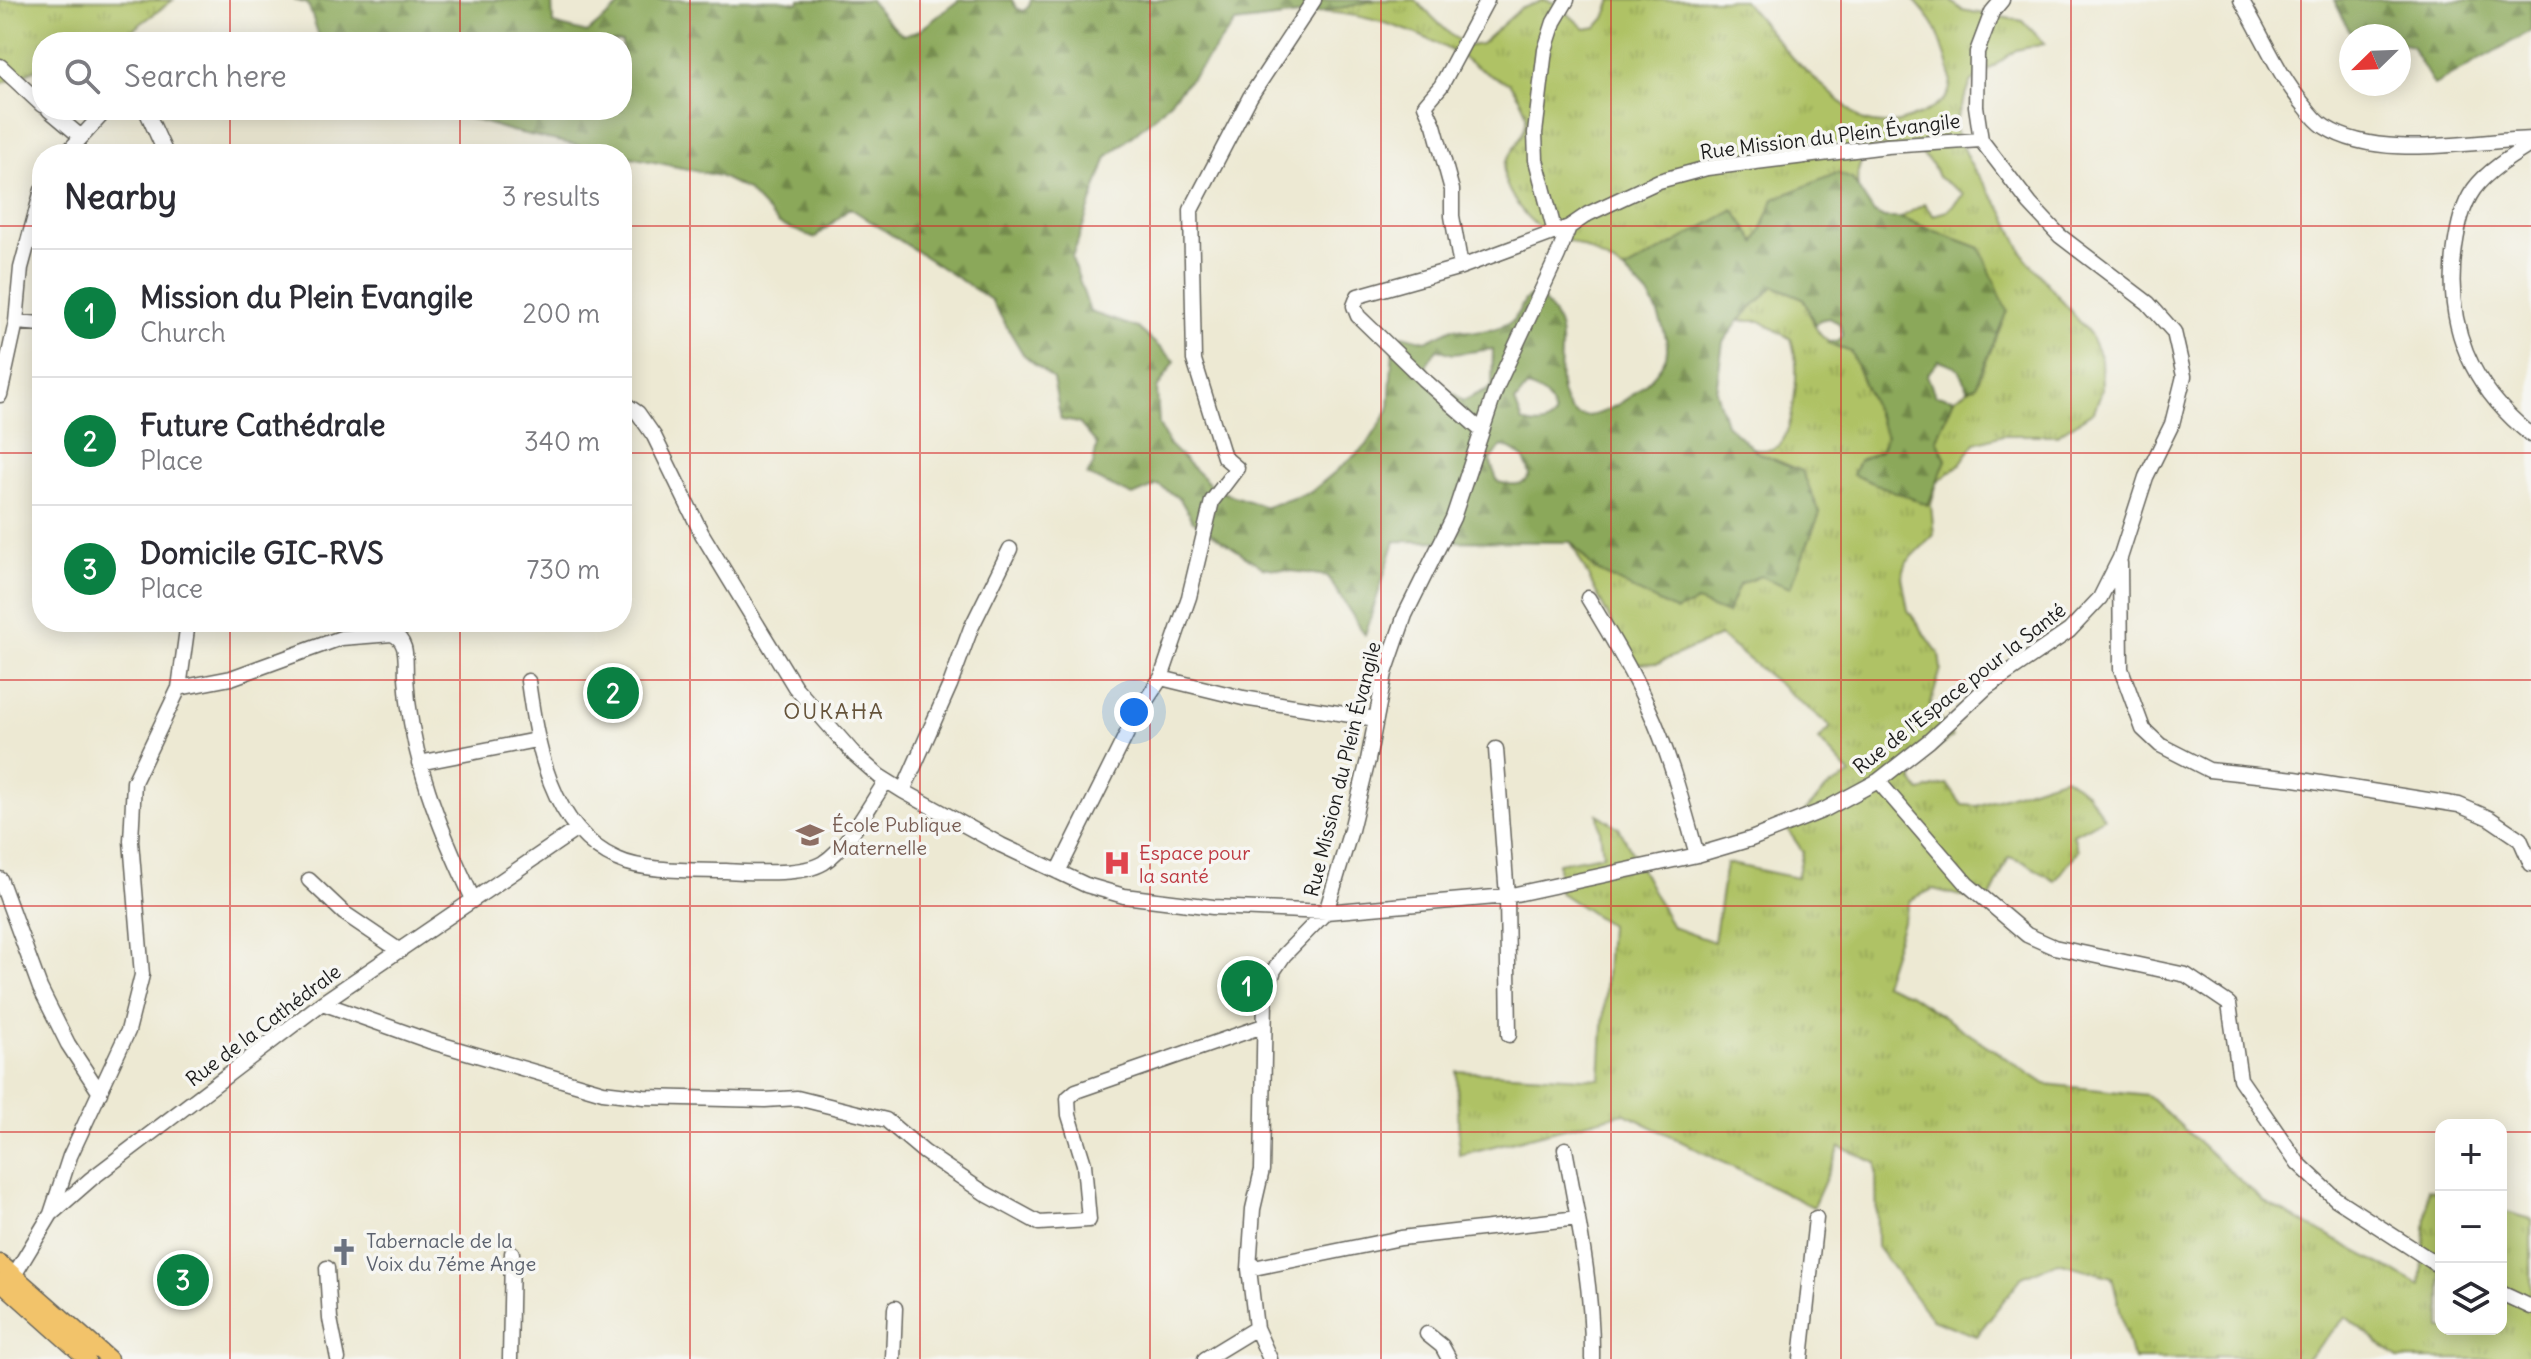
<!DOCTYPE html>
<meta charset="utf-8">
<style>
:root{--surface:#fff;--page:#f7f7f7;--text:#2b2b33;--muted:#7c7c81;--line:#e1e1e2;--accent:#0b8043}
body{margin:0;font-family:Delius,sans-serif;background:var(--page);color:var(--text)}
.controls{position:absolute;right:24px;bottom:24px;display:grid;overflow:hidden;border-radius:16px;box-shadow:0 4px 20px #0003}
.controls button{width:72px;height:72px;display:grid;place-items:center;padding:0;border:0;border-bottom:2px solid var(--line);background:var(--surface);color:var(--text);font:40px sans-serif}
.compass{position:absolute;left:2339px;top:24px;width:72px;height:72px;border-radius:50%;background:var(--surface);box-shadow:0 4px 20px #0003;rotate:247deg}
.you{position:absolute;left:1134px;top:712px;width:28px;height:28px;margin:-20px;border:6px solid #fff;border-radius:50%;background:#1a73e8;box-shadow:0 0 0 12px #1a73e833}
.badge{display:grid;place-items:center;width:52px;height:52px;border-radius:50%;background:var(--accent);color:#fff;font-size:26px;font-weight:700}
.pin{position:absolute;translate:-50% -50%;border:4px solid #fff;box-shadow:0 2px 8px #0006}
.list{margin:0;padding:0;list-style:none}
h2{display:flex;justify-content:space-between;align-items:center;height:104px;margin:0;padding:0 32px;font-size:34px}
h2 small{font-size:26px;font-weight:400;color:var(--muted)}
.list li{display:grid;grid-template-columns:52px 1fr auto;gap:24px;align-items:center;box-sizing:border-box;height:128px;padding:0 32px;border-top:2px solid var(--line)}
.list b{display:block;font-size:30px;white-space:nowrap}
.list p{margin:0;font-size:26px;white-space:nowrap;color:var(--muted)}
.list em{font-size:26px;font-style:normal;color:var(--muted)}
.icon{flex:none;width:44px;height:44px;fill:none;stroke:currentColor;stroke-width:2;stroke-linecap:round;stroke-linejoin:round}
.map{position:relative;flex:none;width:2531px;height:1359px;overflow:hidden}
.search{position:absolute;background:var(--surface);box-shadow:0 4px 20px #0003;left:32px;top:32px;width:600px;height:88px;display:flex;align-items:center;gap:20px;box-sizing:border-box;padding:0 28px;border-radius:32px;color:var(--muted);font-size:30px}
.panel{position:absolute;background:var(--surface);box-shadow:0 4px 20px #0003;left:32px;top:144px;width:600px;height:488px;border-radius:32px}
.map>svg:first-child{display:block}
</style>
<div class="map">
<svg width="2531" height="1359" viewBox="0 0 2531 1359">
<defs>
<pattern id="grass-tufts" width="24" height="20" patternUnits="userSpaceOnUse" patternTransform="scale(2)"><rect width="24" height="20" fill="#afc265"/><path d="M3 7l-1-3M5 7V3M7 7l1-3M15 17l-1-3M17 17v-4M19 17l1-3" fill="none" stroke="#96a657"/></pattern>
<pattern id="forest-firs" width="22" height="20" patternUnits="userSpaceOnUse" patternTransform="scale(2)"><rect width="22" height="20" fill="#8ba85a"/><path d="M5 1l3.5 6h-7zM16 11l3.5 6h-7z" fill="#71884a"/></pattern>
</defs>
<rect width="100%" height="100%" fill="#f6f6f2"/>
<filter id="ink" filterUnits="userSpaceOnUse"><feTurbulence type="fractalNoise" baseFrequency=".0125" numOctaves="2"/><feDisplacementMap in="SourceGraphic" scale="16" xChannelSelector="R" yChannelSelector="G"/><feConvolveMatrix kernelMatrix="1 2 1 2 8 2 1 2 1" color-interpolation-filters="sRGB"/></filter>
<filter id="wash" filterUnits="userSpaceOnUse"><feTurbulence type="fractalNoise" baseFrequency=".006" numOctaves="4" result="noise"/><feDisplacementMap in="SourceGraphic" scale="32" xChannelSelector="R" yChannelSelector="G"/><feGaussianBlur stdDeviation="1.8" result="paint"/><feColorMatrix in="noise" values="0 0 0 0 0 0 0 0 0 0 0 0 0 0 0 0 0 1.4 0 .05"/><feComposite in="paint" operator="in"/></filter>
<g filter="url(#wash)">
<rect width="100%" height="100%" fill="#ede9d3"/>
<path fill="url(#grass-tufts)" stroke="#666f40" stroke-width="2" d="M0,0H173L116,42H42V67L0,84Z
M1376,0H1415L1452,36L1469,46L1481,44L1520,9L1544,0L1556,3L1585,29L1597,27L1605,18L1612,0H1743L1792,58L1861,120C1881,127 1898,124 1916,116C1952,102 1957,88 1945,54C1936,26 1934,22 1914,0H1949L1962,10L2023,21L2045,44L2016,50L1971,83L1953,126L1969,162L2005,214L2025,257L2090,334L2101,359L2102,390L2094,411L2057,435H2003L1975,443L1960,464L1937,483L1931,505L1934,535L1907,562L1902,577L1908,610L1939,654L1941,669L1930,706L1953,737L1913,764V782L1920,791L1947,784L1962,805L1977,806L2065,777L2087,793L2104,818L2073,834L2078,851L2055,881L2024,862L2009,857L1988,903L1933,889L1910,900L1883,984L1909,994L2045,1084L2147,1095L2263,1201L2421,1286L2428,1189L2441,1193V1329H2501V1210L2531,1219V1359H2399L2346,1317L2306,1359L2215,1356V1359H2134L2129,1348L2112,1277L2058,1262L2022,1277L1976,1336L1932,1319L1877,1247L1876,1163L1840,1147L1813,1207L1624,1113L1459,1155L1457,1071L1600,1079L1609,925L1559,892L1558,863L1603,855L1598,814L1619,828L1672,927L1714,942L1726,863L1797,878L1803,852L1788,830L1827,788L1851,775L1819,740L1831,727L1720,636L1658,663L1632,664L1571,542L1595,570L1739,585L1760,576L1802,471L1758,453L1753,448C1762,449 1770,452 1778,446C1793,434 1797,383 1796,364C1796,356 1793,347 1791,339L1760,321H1739L1774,286L1803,298C1819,333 1813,337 1851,352L1886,436L1880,451L1927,505L1946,460L1937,439L1954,398L1976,386L1980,248L1900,218L1924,204L1933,215L1947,211L1964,194L1938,177L1933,165L1916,149L1874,146C1861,159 1855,169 1858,188L1852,179L1756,244L1734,210L1624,271C1610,263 1596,253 1581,246C1568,239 1553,238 1541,229C1524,217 1496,182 1506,161C1513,147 1527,134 1526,116C1525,104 1515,92 1509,83C1490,78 1477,66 1460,56C1421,32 1368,14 1323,12Z"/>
<path fill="url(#forest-firs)" stroke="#54623b" stroke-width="2" fill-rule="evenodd" d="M294,0H552L553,24L587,33L627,0H779L798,3L799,0H870L888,22L903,35L920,30L959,0H1012L1017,9L1024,11L1029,6L1031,0H1376L1323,12L1235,23L1196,73L1158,114L1107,157L1072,258L1090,312L1138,328L1175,361L1157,389L1159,425L1169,445L1216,490L1266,507L1311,492L1367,445L1389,410L1393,346L1403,335L1426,341L1453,328L1475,332L1496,329L1513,321L1525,300L1537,292C1543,301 1554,312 1558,323C1567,348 1552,384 1569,408C1589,438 1667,375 1667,350C1668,337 1657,309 1650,298C1642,288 1632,280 1624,271L1734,210L1756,243L1774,199L1837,173L1852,179L1874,213L1884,218H1900L1980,248L2007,311L1976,386L1967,389C1963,371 1956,365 1939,360L1927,375L1935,395L1954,398L1937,439L1946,460L1928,505L1853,475L1859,460L1880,451L1886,436L1851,352L1828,343L1839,340L1843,335L1839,323L1829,318L1820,320L1815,325L1803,298L1774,286L1739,321L1723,342L1716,391L1726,424L1758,453L1802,471L1820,513L1790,588L1760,576L1739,585L1727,614L1697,602L1676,611L1595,570L1571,542L1395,541L1365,635L1327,576L1262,567L1192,520L1180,499L1158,485L1133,496L1087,475L1093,465L1097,444L1079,423L1061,420L1053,379L1023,354L991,300L850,208L815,238L779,224L747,190L719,176L511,131L453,113L357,119L352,110H622V42H321L308,4ZM1437,349L1453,354L1493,349L1492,387L1463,401C1449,388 1432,384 1426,365ZM1527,387C1544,392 1550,398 1555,416C1546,427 1535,426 1523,422L1515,402ZM1502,446C1520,452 1526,457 1530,476C1522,487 1511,485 1498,482L1490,461Z
M2334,0H2531V31L2434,85L2411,46L2399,43V36H2368L2350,32Z"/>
</g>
<g filter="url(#ink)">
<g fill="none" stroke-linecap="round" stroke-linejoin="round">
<g stroke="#65645c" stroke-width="17">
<path id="minor" d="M2241,0C2262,34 2278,75 2304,105C2310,113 2317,122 2325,127C2379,161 2470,141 2531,139
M0,66L42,105
M49,110L80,136
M146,110L166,154
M2531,144C2512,156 2487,171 2474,189C2462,206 2458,227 2455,247C2444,325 2470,386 2531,435
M66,154L106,110
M1555,233L1536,160L1535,133L1545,50L1554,22L1567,0
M1461,267L1452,216V190L1434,125L1425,105L1441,86L1487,0
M16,322L42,324
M0,395L16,322L21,268L42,190
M622,402L638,413L654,436L702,534L795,687L855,755L879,776L903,791L1001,845L1086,885L1124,896L1213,907L1326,912L1507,896L1697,855L1751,839L1824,810L1878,781L1929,741L1987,687L2069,631L2100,598L2120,558L2146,477L2172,424L2184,376L2174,332L2148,303L2060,236L2030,204L1981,140L1976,106L1977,52L1992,12L2002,0
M1482,431L1423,379L1358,316L1354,306L1358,296L1461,267L1569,227
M2120,563L2121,669L2143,729L2160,745L2209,770L2295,779L2459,805L2489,818L2520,839L2531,864
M1588,598C1610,634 1631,669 1648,707C1670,754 1683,805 1697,855
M1161,678L1243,698L1376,719
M528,681C537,745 550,829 617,859C644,872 695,870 726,871C751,872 801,876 823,863C848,847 869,806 886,781
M179,688L231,678L341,638L392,634C409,641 405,660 406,677C410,756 439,828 473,899
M1496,749L1507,896L1509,1035
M419,763L536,740
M1878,781L1967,884L2027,935L2054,947L2186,975L2229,1004L2240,1079L2298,1163L2336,1199L2441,1267
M903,791L950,685L971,628L1010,549
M1058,872L1135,717L1161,678L1189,597L1212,501L1237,468L1224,457L1194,360L1191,210L1250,97L1314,0
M0,879L40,988L68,1044L100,1093
M309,880L344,913L400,951
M322,1003L429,1041L603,1092L644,1097L765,1100L797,1098L886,1120L924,1152L986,1194L1039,1223L1089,1220L1084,1164L1069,1115L1068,1098L1076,1091L1263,1026
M1565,1149C1578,1219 1593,1288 1592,1359
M51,1214L70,1156L128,1031L142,975L131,841L134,782L179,688L188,622
M327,1268L330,1319L338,1359
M1249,1269L1401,1238L1578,1218
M10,1282L51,1214L91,1179L322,1003L577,829
M2501,1293L2531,1307
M1427,1334L1442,1346L1449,1359
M510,1359L512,1253
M893,1359L895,1308
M1205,1359L1256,1328
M1270,1359L1256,1328L1249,1269L1253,1209L1262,1170L1265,997L1274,970L1284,955L1326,912L1351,830L1368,760L1385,673L1405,615L1453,518L1497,386L1558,255L1569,227L1588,214L1659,181L1707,168L1887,146L1981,140
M1801,1359L1816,1218"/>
</g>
<g stroke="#65645c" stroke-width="19">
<path id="major" d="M0,1263L109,1359
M0,1281L87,1359"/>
</g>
<use href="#minor" stroke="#fff" stroke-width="14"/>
<use href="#major" stroke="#f2c36a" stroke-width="16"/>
</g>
</g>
<path fill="none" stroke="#d62828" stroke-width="2" stroke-opacity="0.55" d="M230,0V42M460,0V42M690,0V1359M920,0V1359M1150,0V1359M1381,0V1359M1611,0V1359M1841,0V1359M2071,0V1359M2301,0V1359M230,110V154M460,110V154M0,226H42M622,226H2531M0,453H42M622,453H2531M230,622V1359M460,622V1359M0,680H2531M0,906H2531M0,1132H2441M2501,1132H2531"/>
<defs>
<g id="school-bare" transform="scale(2.16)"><path d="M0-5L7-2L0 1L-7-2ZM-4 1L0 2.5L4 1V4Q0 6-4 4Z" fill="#8d6e63" stroke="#f6f6f2" stroke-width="2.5" paint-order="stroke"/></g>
<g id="hospital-bare" transform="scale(2.16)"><path d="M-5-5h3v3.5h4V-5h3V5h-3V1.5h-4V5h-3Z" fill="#e0444e" stroke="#f6f6f2" stroke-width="2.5" paint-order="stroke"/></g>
<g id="church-bare" transform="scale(2.16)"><path d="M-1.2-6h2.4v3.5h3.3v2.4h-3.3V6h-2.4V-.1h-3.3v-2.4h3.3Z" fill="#6b7280" stroke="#f6f6f2" stroke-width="2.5" paint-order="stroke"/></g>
</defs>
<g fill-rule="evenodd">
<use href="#school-bare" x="810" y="835"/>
<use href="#hospital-bare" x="1117" y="863"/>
<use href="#church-bare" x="344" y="1252"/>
</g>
<g text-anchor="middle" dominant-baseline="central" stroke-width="7" stroke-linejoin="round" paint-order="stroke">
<g font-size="20" fill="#1c1c1c" stroke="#f6f6f2">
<text transform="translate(1830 136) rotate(-7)">Rue Mission du Plein Évangile</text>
<text transform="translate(1959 688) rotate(-38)">Rue de l'Espace pour la Santé</text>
<text transform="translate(1342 769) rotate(-76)">Rue Mission du Plein Évangile</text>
<text transform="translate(263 1025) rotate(-37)">Rue de la Cathédrale</text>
</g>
<g font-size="20" fill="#785e54" stroke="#f6f6f2" text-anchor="start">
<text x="832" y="824">École Publique<tspan x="832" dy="23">Maternelle</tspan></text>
</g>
<g font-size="20" fill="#be3a42" stroke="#f6f6f2" text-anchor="start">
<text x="1139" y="852">Espace pour<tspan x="1139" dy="23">la santé</tspan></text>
</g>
<g font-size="20" fill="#5b616d" stroke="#f6f6f2" text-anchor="start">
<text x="366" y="1240">Tabernacle de la<tspan x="366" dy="23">Voix du 7éme Ange</tspan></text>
</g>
<g font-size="22" letter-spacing="2" fill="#65533a" stroke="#f6f6f2">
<text x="834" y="711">OUKAHA</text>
</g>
</g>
</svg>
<div class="controls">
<button>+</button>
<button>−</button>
<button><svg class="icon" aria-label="layers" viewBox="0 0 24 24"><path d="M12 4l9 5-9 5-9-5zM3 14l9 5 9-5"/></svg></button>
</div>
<svg class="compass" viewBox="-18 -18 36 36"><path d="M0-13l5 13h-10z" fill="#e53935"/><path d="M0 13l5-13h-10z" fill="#7c7c81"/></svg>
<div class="you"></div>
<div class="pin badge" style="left:1247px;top:986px">1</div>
<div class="pin badge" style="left:613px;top:693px">2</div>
<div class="pin badge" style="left:183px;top:1280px">3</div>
<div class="search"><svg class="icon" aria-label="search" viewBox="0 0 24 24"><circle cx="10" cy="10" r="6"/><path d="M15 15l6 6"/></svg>Search here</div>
<section class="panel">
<h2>Nearby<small>3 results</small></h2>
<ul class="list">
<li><span class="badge">1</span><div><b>Mission du Plein Evangile</b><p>Church</p></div><em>200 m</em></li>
<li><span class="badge">2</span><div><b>Future Cathédrale</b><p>Place</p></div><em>340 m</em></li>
<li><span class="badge">3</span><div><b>Domicile GIC-RVS</b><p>Place</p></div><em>730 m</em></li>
</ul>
</section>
</div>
